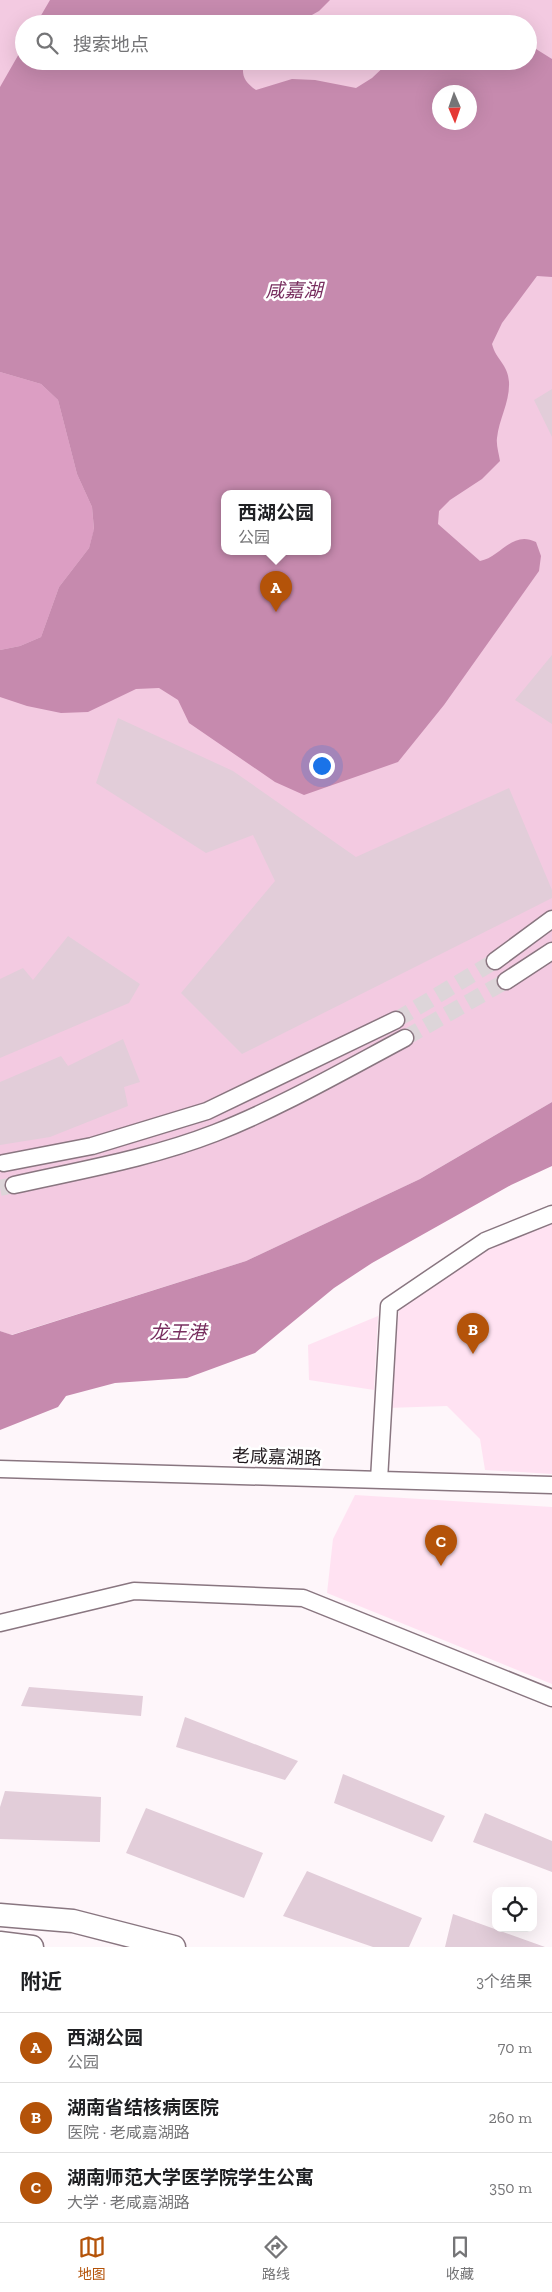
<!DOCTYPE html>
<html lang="zh">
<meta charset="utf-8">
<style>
:root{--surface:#fff;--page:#f6f6f6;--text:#202124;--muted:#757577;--line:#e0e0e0;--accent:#b45309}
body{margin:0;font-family:"Zilla Slab","Noto Sans SC",serif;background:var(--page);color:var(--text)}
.controls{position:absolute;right:15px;bottom:15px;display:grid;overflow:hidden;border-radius:10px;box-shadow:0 5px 20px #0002}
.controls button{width:45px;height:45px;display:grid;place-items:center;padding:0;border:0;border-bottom:1px solid var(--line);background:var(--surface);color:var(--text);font:25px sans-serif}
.compass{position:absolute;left:432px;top:85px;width:45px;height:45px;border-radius:50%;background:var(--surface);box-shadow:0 5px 20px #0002;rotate:178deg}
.you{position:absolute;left:321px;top:765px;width:18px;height:18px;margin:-12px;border:4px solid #fff;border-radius:50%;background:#1a73e8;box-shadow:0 0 0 8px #1a73e833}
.badge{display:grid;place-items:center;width:32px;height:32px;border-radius:50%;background:var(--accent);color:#fff;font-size:16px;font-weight:700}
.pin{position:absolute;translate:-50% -41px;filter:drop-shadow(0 1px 2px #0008)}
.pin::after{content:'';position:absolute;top:26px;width:18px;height:15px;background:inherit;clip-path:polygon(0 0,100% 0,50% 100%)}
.popup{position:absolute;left:221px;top:490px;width:110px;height:65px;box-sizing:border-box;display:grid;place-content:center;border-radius:10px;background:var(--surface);filter:drop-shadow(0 1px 4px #0005);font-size:16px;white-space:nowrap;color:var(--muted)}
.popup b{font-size:19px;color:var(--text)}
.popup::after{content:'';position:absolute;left:50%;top:100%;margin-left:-10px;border:10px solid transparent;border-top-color:var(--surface)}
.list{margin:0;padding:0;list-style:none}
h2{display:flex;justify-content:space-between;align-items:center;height:65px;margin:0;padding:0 20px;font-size:21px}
h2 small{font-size:16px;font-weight:400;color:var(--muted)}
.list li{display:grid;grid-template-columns:32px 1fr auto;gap:15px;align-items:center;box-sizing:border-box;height:70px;padding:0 20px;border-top:1px solid var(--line)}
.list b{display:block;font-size:19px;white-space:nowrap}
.list p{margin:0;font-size:16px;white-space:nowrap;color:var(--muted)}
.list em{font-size:16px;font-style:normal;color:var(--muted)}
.icon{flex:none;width:28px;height:28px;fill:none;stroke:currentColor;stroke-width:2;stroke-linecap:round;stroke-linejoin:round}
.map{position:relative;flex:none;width:552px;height:1947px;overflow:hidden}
.search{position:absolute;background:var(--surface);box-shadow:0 5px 20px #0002;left:15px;right:15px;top:15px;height:55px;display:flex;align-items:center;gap:12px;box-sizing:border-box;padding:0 18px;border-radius:28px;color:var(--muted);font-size:19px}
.sheet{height:275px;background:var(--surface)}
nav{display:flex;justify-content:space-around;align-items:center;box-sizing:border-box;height:70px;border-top:1px solid var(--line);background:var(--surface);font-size:14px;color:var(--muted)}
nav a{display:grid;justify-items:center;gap:2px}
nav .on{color:var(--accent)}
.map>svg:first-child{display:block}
</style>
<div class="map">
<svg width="552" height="1947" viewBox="0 0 552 1947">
<rect width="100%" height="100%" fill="#fef6fa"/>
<path fill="#ffe2f2" d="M552,1206V1474L485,1470L480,1439L447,1406L387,1408L400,1303L474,1247Z
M378,1316L374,1390L309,1380L308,1345Z
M355,1495L552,1507V1684L327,1593L333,1539Z"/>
<path fill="#f3cae1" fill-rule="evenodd" d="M0,0H552V1102L420,1179L246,1261L11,1335L0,1331ZM24,24H528V61H24ZM440,92H470V122H440ZM225,493H327V551H225Z"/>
<path fill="#dc9ec3" d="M0,372L41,384L58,400L77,474L92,507L94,530L89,548L59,587L41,637L20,646L0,650Z"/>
<path fill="#c68aae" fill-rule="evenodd" d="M50,0H330L319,11L296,24H36Z
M528,44L552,59V277L537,276L502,323L492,344C496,360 508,364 509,382C510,402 499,419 497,438C496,445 499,454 500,461L482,479L450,500L439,511L438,524L480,561C501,557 512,530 536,542L541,556L539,571L444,705L398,762L304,795L275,782L189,723L178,700L159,688L136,689L88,712L61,713L27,706L0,697V650L20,646L41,637L59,587L89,548L94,529L92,507L77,474L58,400L41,384L0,372V87L24,45V61H244C241,75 244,82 256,90L292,79L315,80L356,88L372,78L390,61H528ZM470,92V122H440V92ZM225,493H327V551H225Z
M552,1102V1166L511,1185L372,1263L334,1288L255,1353L187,1378L115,1383L66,1396L58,1407L0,1430V1331L12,1335L246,1261L420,1179Z"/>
<path fill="#e2cdd9" d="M552,389V437L534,400Z
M552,655V724L515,700Z
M118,718L233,771L356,857L509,788L552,890V898L242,1054L181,993L275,881L253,835L206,853L96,783Z
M68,936L140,984L129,1003L0,1058V979L23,968L33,980Z
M123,1039L140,1082L124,1087L128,1106L50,1137L0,1145V1082L61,1056L68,1066Z
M29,1687L143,1696L141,1716L21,1706Z
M185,1717L298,1761L285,1780L176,1747Z
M343,1774L445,1816L432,1842L334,1803Z
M5,1791L101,1797L100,1842L0,1839V1807Z
M146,1808L263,1853L244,1898L126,1853Z
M485,1813L552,1841V1872L473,1842Z
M307,1871L422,1918L409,1947H373L283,1916Z
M453,1914L545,1947H445Z"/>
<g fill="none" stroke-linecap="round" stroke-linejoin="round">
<path stroke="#ddd5d9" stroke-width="16" stroke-dasharray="16 8" stroke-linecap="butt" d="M396,1020L495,961
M405,1038L506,981
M0,1188L14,1185"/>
<g stroke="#897680" stroke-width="19">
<path id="minor" d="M495,961L552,919
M506,981L552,951
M4,1163L92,1146L207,1111L396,1020
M14,1185C81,1170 151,1158 215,1133C281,1107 343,1071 405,1038
M0,1469L552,1485
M379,1480L389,1306L485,1241L552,1214
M0,1623L134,1591L303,1598L552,1698"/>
</g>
<g stroke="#897680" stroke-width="25">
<path id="secondary" d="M0,1915L73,1921L174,1947
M0,1943L32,1947"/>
</g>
<use href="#minor" stroke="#fff" stroke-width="16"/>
<use href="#secondary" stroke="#fff" stroke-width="22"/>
</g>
<g text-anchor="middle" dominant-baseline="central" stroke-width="5" stroke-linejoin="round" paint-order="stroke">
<g font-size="18" fill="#20191d" stroke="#fff">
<text transform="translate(277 1457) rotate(2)">老咸嘉湖路</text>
</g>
<g font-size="19" font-style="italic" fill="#782f5f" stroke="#fff">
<text x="294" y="290">咸嘉湖</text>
<text x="178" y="1332">龙王港</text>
</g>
</g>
</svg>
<div class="controls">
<button><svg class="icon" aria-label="locate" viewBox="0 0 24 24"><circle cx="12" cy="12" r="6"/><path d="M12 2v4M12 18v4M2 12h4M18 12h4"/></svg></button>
</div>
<svg class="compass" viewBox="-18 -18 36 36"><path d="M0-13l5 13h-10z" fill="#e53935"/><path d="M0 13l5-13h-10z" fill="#757577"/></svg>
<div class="you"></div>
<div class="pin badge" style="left:276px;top:612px">A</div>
<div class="popup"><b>西湖公园</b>公园</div>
<div class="pin badge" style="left:473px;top:1354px">B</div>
<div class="pin badge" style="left:441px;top:1566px">C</div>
<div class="search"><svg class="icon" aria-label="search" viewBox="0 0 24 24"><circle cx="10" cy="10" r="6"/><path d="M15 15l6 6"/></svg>搜索地点</div>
</div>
<section class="sheet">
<h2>附近<small>3个结果</small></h2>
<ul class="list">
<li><span class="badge">A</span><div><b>西湖公园</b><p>公园</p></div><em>70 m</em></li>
<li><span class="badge">B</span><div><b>湖南省结核病医院</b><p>医院 · 老咸嘉湖路</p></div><em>260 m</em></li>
<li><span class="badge">C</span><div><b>湖南师范大学医学院学生公寓</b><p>大学 · 老咸嘉湖路</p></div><em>350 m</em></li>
</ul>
</section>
<nav>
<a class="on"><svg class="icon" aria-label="map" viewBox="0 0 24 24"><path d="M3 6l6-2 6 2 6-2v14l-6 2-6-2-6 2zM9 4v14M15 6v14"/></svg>地图</a>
<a><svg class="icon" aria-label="directions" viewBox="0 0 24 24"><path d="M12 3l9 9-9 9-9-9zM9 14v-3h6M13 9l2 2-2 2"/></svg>路线</a>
<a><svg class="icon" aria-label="saved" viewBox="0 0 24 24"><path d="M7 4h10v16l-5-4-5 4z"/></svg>收藏</a>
</nav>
